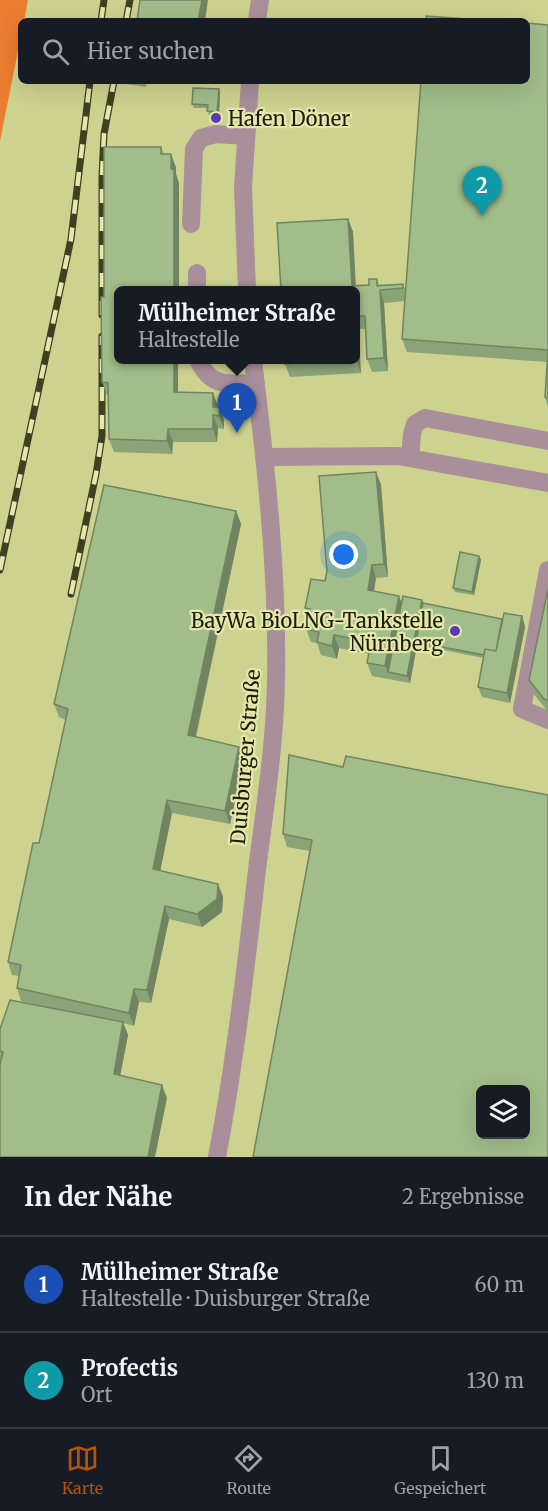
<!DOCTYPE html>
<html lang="de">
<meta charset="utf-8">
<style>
:root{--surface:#171b24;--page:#242831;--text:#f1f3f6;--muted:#9ea1a6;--line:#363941;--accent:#b45309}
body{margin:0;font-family:Merriweather,serif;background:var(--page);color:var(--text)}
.controls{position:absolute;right:18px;bottom:18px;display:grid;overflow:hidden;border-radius:9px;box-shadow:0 6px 24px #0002}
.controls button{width:54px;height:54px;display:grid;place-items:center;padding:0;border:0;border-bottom:2px solid var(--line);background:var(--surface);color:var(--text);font:30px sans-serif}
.you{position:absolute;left:344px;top:555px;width:21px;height:21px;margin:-15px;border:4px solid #fff;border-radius:50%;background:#1a73e8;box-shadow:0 0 0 9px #1a73e833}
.badge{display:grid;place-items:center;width:39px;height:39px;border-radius:50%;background:var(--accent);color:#fff;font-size:20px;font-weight:700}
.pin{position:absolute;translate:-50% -50px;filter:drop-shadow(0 2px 3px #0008)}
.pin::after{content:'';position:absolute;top:32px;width:21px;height:18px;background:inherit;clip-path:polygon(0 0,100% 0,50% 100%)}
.popup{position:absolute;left:114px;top:286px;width:246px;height:78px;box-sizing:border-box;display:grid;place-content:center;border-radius:9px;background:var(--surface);filter:drop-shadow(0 2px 4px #0005);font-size:20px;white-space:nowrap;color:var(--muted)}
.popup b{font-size:22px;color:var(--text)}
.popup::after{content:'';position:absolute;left:50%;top:100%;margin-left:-12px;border:12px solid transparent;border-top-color:var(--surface)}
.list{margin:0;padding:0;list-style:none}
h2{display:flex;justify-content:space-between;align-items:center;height:78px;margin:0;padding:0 24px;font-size:26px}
h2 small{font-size:20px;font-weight:400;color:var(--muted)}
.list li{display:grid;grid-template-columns:39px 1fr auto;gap:18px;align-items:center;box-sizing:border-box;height:96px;padding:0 24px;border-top:2px solid var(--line)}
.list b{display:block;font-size:22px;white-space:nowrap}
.list p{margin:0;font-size:20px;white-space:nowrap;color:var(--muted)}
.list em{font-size:20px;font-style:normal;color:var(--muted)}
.icon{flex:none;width:33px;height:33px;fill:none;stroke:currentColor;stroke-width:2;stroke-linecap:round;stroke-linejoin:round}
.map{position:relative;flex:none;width:548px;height:1157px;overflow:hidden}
.search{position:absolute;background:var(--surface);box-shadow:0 6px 24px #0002;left:18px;right:18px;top:18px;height:66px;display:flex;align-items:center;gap:15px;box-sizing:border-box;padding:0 21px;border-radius:9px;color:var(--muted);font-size:22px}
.sheet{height:270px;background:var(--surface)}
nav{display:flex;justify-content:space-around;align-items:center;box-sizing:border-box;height:84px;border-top:2px solid var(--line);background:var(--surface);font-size:16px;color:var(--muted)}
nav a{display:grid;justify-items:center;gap:3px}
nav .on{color:var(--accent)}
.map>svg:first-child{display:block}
</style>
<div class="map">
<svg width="548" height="1157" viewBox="0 0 548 1157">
<rect width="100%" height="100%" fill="#d7dba0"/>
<path fill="#ced28f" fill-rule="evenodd" d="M28,0H548V1157H0V141L21,36V81H527V21H24ZM118,290H356V360H118ZM480,1090H526V1134H480Z"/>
<path fill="#eb7d30" d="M0,0H28L24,21H21V36L0,141Z"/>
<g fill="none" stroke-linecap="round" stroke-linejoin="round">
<path stroke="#a98f99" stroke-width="18" d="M257,21L260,0
M191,224L194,149L201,138L216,134L246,136
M197,273V290
M247,290L243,188L250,81
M198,360C211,388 228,384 256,383
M265,457L398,456L548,483
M410,458L412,434L415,424L425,418L548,441
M548,570L522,709L548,720
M217,1157C235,1062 246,966 257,870C265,807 275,743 276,680C278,573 266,466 253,360"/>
<g stroke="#3e4022" stroke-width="7">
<path id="rail" d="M101,21L104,0
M126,21L130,0
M102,315V176L104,134L114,81
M0,570L71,239L90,81
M71,594L96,474L102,436V336"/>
</g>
<use href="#rail" stroke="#e4e8ac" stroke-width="4.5" stroke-dasharray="14" stroke-linecap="butt"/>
</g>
<path fill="#8aa377" d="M548,25V407L545,397L547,362L407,352L402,339L405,301L384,303L388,371L372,372L367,359L365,329H358L361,373L290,377L285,364L356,360V291L348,219L353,232L356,285L403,284L406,291Z
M125,81H147L146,87L126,84Z
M220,93L219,116L209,115L207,108H194L192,104Z
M161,147L164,154L176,167V174L179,183L178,392L218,406V407H220L224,420V429L218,428L217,442H173L172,454L114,452L109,439L108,395H107L102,382L104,297Z
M376,472L381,485L388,577L376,578L374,591L402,602L423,603L502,619L522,616L525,627L510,703L482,697L478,687L484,658L417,645L410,683L372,676L367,663L369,654L339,648L337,659L321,655L317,643L311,642L306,629L309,617L305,608L325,581Z
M236,511L241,524L196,737L244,760L230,824L172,813L160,871L218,884L223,897L222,912L202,927L169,919L151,1003L139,1002L134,1026L123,1023L128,1035L120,1075L167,1098L0,1063V1029L70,1012L21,1001L17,988L19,976L12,975L8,962L39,843L66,720L59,717L54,704Z
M479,556L481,560L474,595L455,592L453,588Z
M548,589V712L533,693L529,680Z
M343,767L548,795L310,851L287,847L283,834Z"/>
<path fill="#718461" d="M202,0H208L205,21H198Z
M219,89L220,93L219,116L217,112Z
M171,154L176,167V174L179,183V291H174Z
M348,219L353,232L356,298L352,286Z
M377,279L384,303L388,371L384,358Z
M356,322L358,329L361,373L356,360Z
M174,360H178V405L174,392Z
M213,393L218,406V416L213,407Z
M220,407L224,420V429L219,416Z
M213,415L218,428L217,442L213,429Z
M168,429L173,442L172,454L167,441Z
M376,472L381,485L388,577L384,564Z
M236,511L241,524L193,748L188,735Z
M479,556L481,560L474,595L472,592Z
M372,565L376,578L372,603L368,590Z
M399,596L404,609L388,672L385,666Z
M422,600L425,607L416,642L417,645L410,683L407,676Z
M522,616L525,627L510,703L507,693Z
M334,635L339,648L337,659L332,646Z
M239,747L244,760L230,824L225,811Z
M167,800L172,813L158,882L153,869Z
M218,884L223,897L222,912L202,927L197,914Z
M165,906L169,919L151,1003L147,990Z
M134,989L139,1002L134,1026L129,1013Z
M123,1022L128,1035L118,1087L114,1074Z
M162,1085L167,1098L155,1157H148Z"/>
<path fill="#a1bd8a" stroke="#718461" stroke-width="1.5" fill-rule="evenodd" d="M140,0H202L198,21H137Z
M426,16L494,21H426Z
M527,23L548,25V350L402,339L421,81H527Z
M193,88L219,89L217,112L207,111L208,105L192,104Z
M104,147H161V154H171V169L174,170V291H118V360H174V392L213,393V407H220L219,416L213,415V429H168L167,441L109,439L108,383L102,382L101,297H104Z
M348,219L352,286L369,285V279H377V286L403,284V288L380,290L384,358L367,359L365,316H356V291H281L277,223Z
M548,350V398L545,397Z
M356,352V360L285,364V360H356Z
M376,472L384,564L372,565L368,590L399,596L385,666L367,663L371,642L334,635L332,646L317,642L319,632L306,629L310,609L305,608L311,579L325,581L327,571L319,476Z
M104,485L236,511L188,735L239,747L225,811L167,800L153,869L218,884L217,899L197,914L165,906L147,990L134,989L129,1013L17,988L21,965L8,962L33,843H39L68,709L54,704Z
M460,552L479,556L472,592L453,588Z
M548,589V700L544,699L529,680Z
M403,596L422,600L407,676L388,672Z
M423,603L502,619L496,651L485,649L484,655L416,642Z
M504,613L522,616L507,693L478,687L485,649L496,651Z
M289,755L343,767L346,756L548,795V1157H253L312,840L283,834ZM480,1089H525V1134H480Z
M10,1000L123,1022L114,1074L162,1085L148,1157H0V1065L3,1052L0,1051V1029Z"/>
<g fill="#5c38b0" stroke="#e4e8ac" stroke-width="2">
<circle cx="216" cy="118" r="6"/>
<circle cx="455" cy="631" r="6"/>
</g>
<g text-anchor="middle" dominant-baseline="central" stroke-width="4.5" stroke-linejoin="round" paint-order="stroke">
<g font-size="20" fill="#1c1d06" stroke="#e4e8ac" text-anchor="start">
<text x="228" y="118">Hafen Döner</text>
<text x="443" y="620" text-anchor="end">BayWa BioLNG-Tankstelle<tspan x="443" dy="23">Nürnberg</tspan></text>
</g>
<g font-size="20" fill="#1c1d06" stroke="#e4e8ac">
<text transform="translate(245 757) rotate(-85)">Duisburger Straße</text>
</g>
</g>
</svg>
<div class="controls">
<button><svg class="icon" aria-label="layers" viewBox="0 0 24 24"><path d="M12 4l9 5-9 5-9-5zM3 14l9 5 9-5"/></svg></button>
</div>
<div class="you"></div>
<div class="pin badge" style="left:237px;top:433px;background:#1a4fb4">1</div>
<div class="popup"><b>Mülheimer Straße</b>Haltestelle</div>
<div class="pin badge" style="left:482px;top:216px;background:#0f9aa8">2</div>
<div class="search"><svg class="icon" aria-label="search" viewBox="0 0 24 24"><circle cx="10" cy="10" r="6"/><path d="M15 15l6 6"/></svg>Hier suchen</div>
</div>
<section class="sheet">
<h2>In der Nähe<small>2 Ergebnisse</small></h2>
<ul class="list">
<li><span class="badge" style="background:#1a4fb4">1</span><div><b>Mülheimer Straße</b><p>Haltestelle · Duisburger Straße</p></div><em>60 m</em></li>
<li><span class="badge" style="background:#0f9aa8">2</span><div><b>Profectis</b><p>Ort</p></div><em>130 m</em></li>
</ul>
</section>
<nav>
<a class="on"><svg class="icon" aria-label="map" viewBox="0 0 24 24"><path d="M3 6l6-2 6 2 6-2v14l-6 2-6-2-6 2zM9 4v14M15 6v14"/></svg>Karte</a>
<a><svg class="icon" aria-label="directions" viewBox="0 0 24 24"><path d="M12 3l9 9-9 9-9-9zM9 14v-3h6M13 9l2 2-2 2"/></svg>Route</a>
<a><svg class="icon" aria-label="saved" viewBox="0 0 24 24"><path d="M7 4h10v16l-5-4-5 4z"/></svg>Gespeichert</a>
</nav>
